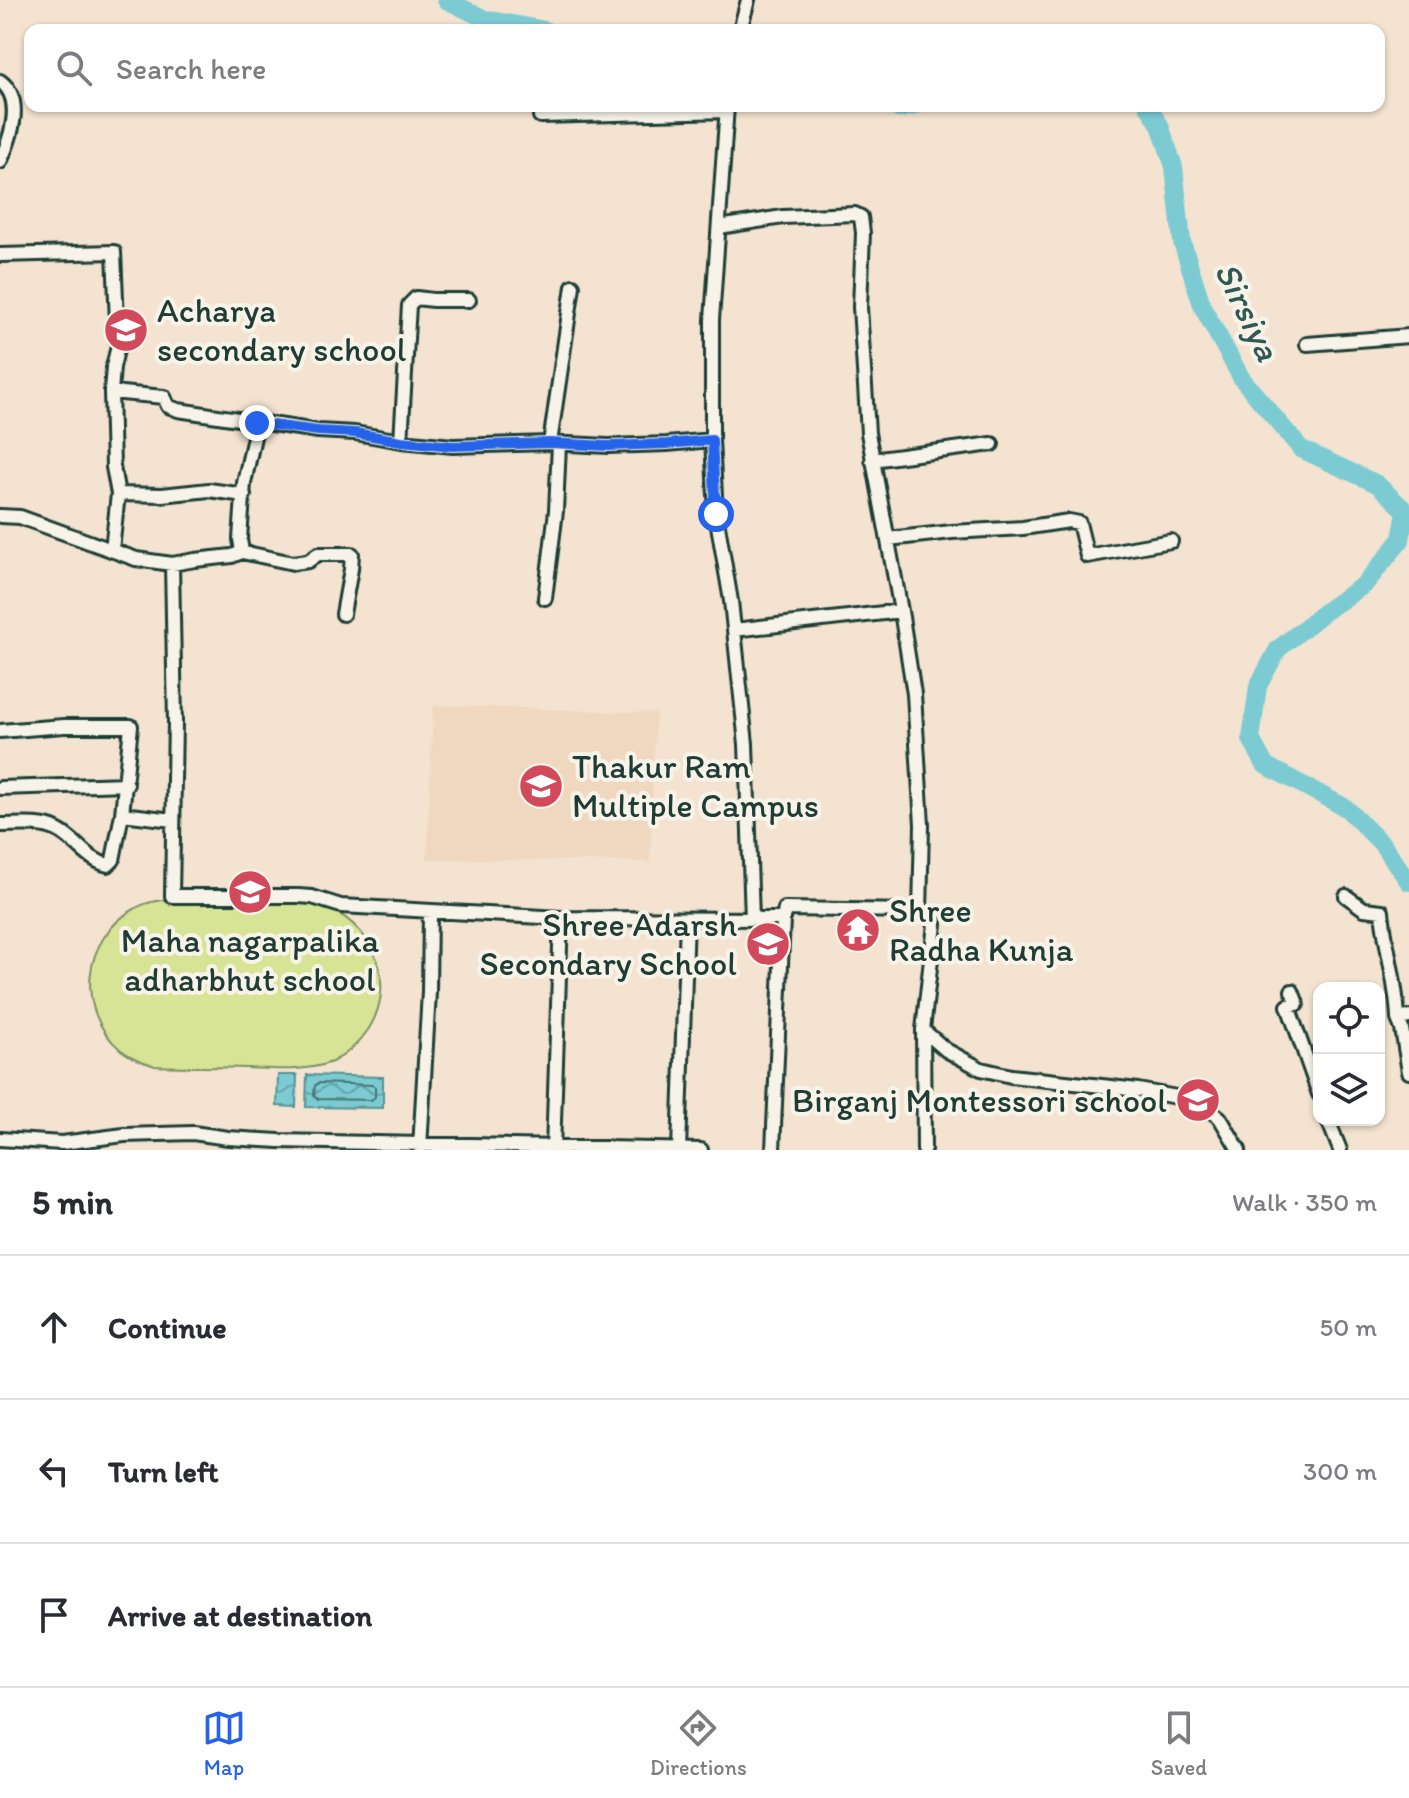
<!DOCTYPE html>
<meta charset="utf-8">
<style>
:root{--surface:#fff;--page:#f7f7f7;--text:#2b2b33;--muted:#7c7c81;--line:#e1e1e2;--accent:#2563eb}
body{margin:0;font-family:Itim,sans-serif;background:var(--page);color:var(--text)}
.controls{position:absolute;right:24px;bottom:24px;display:grid;overflow:hidden;border-radius:16px;box-shadow:0 2px 6px #0004}
.controls button{width:72px;height:72px;display:grid;place-items:center;padding:0;border:0;border-bottom:2px solid var(--line);background:var(--surface);color:var(--text);font:40px sans-serif}
.stop{position:absolute;width:24px;height:24px;margin:-18px;border:6px solid #2563eb;border-radius:50%;background:#fff}
.stop.end{background:#2563eb;border-color:#fff;box-shadow:0 2px 8px #0008}
.list{margin:0;padding:0;list-style:none}
h2{display:flex;justify-content:space-between;align-items:center;height:104px;margin:0;padding:0 32px;font-size:34px}
h2 small{font-size:26px;font-weight:400;color:var(--muted)}
.list li{display:grid;grid-template-columns:52px 1fr auto;gap:24px;align-items:center;box-sizing:border-box;height:144px;padding:0 32px;border-top:2px solid var(--line)}
.list b{display:block;font-size:30px;white-space:nowrap}
.list em{font-size:26px;font-style:normal;color:var(--muted)}
.icon{flex:none;width:44px;height:44px;fill:none;stroke:currentColor;stroke-width:2;stroke-linecap:round;stroke-linejoin:round}
.map{position:relative;flex:none;width:1409px;height:1150px;overflow:hidden}
.search{position:absolute;background:var(--surface);box-shadow:0 2px 6px #0004;left:24px;right:24px;top:24px;height:88px;display:flex;align-items:center;gap:20px;box-sizing:border-box;padding:0 28px;border-radius:16px;color:var(--muted);font-size:30px}
.sheet{height:536px;background:var(--surface)}
nav{display:flex;justify-content:space-around;align-items:center;box-sizing:border-box;height:112px;border-top:2px solid var(--line);background:var(--surface);font-size:22px;color:var(--muted)}
nav a{display:grid;justify-items:center;gap:4px}
nav .on{color:var(--accent)}
.map>svg:first-child{display:block}
</style>
<div class="map">
<svg width="1409" height="1150" viewBox="0 0 1409 1150">
<defs>
<pattern id="water-waves" width="16" height="10" patternUnits="userSpaceOnUse" patternTransform="scale(2)"><rect width="16" height="10" fill="#7bcbd3"/><path d="M0 5q4-4 8 0t8 0" fill="none" stroke="#64a6ac"/></pattern>
</defs>
<rect width="100%" height="100%" fill="#f3e3d0"/>
<filter id="ink" filterUnits="userSpaceOnUse"><feTurbulence type="fractalNoise" baseFrequency=".0125" numOctaves="2"/><feDisplacementMap in="SourceGraphic" scale="16" xChannelSelector="R" yChannelSelector="G"/><feConvolveMatrix kernelMatrix="1 2 1 2 8 2 1 2 1" color-interpolation-filters="sRGB"/></filter>
<g filter="url(#ink)">
<path fill="#f0d8c0" d="M433,705L656,713L650,862L427,859Z"/>
<path fill="#d7e496" stroke="#7b9065" stroke-width="2" d="M178,898L305,900C365,912 403,975 368,1030C359,1043 346,1055 332,1062C305,1072 275,1069 247,1068C216,1067 185,1067 155,1066C143,1062 131,1058 121,1050C74,1010 82,937 136,908C148,901 164,900 178,898Z"/>
<path fill="url(#water-waves)" stroke="#569293" stroke-width="2" d="M278,1075H297L296,1107L277,1106Z
M307,1075L383,1077V1108L306,1107Z"/>
<g fill="none" stroke-linecap="round" stroke-linejoin="round">
<path stroke="#447674" stroke-width="2" d="M318,1083L372,1085L375,1087V1097L371,1100L318,1099L314,1095L315,1086Z"/>
<path stroke="#7bcbd3" stroke-width="18" d="M446,0L485,19L545,30
M894,106L899,109L914,106
M1148,106L1160,125L1174,167L1182,242L1203,308L1242,379L1301,449L1377,484L1406,511L1401,540L1365,584L1327,610L1278,649L1258,686L1251,739L1265,765L1346,808L1382,844L1409,882"/>
<g stroke="#1f3d34" stroke-width="18">
<path id="minor" d="M740,30L748,0
M0,81C25,99 10,140 0,162
M727,106L712,320V440L716,514L731,601L746,744L752,919
M540,116L727,111
M719,227L783,217L855,214L861,217L863,233L860,307L868,433L901,611L914,694L922,825L920,913
M0,255L114,252L118,346L113,367L111,392L113,467L118,494L112,550
M1307,344L1409,336
M111,392L164,397L168,406L178,410L318,431L355,433L401,441L453,446L550,443L608,446L667,444L712,440
M401,441L409,305L416,298L433,300H469
M550,443L573,286
M872,460L992,444
M118,494L162,495L209,490L244,495
M0,516L20,517L136,559L172,564L195,560L232,556L242,552L240,539L244,483L257,423
M888,539L952,532L1023,528L1069,521L1079,523L1087,556L1171,541
M242,552L293,563L308,561L318,554H352L351,569L343,614
M172,564L175,722L172,896H298L312,897L341,906L561,918L783,919L785,909L912,911L927,915L935,924L923,1030L924,1150
M545,598L556,511L559,444
M734,630L901,611
M0,731L64,726H131L122,814L173,820
M0,788L127,784
M0,825C17,825 41,822 57,830C76,839 86,860 108,865L113,860L122,814
M1346,896L1364,909L1382,911C1385,947 1397,983 1398,1019
M1292,991L1297,1004L1288,1006L1319,1094
M1409,1017L1398,1019L1402,1029L1409,1072
M923,1030L946,1050L981,1069L1011,1076L1138,1090L1182,1098L1206,1107L1220,1118L1239,1150
M1328,1120L1340,1150
M0,1139L62,1143L124,1135L193,1133L228,1138L279,1141L701,1150
M420,1148L429,992L430,912
M553,1150L561,918
M679,1150L687,919
M773,1150L783,919"/>
</g>
<use href="#minor" stroke="#f7f3e8" stroke-width="12"/>
</g>
</g>
<g fill="none" stroke-linecap="round" stroke-linejoin="round" filter="url(#ink)">
<path stroke="#2563eb" stroke-width="10" d="M257,423L318,431L355,433L401,441L453,446L550,443L608,446L667,444L712,440L716,514"/>
</g>
<defs>
<g id="school-disc" transform="scale(2.3)"><circle r="9.5" fill="#d1495b" stroke="#f7f3e8"/><path d="M0-5L7-2L0 1L-7-2ZM-4 1L0 2.5L4 1V4Q0 6-4 4Z" fill="#fff"/></g>
<g id="university-disc" transform="scale(2.3)"><circle r="9.5" fill="#d1495b" stroke="#f7f3e8"/><path d="M0-5L7-2L0 1L-7-2ZM-4 1L0 2.5L4 1V4Q0 6-4 4Z" fill="#fff"/></g>
<g id="temple-disc" transform="scale(2.3)"><circle r="9.5" fill="#d1495b" stroke="#f7f3e8"/><path d="M0-6L5-2H3V0L6.5 2.5H4V6H1.5V3h-3V6H-4V2.5H-6.5L-3 0V-2H-5Z" fill="#fff"/></g>
</defs>
<g fill-rule="evenodd">
<use href="#school-disc" x="126" y="330"/>
<use href="#university-disc" x="541" y="786"/>
<use href="#school-disc" x="250" y="892"/>
<use href="#temple-disc" x="858" y="930"/>
<use href="#school-disc" x="768" y="944"/>
<use href="#school-disc" x="1198" y="1100"/>
</g>
<g text-anchor="middle" dominant-baseline="central" stroke-width="8" stroke-linejoin="round" paint-order="stroke">
<g font-size="34" fill="#1f3d34" stroke="#f7f3e8" text-anchor="start">
<text x="157" y="310">Acharya<tspan x="157" dy="39">secondary school</tspan></text>
<text x="572" y="766">Thakur Ram<tspan x="572" dy="39">Multiple Campus</tspan></text>
<text x="889" y="910">Shree<tspan x="889" dy="39">Radha Kunja</tspan></text>
<text x="737" y="924" text-anchor="end">Shree Adarsh<tspan x="737" dy="39">Secondary School</tspan></text>
<text x="250" y="940" text-anchor="middle">Maha nagarpalika<tspan x="250" dy="39">adharbhut school</tspan></text>
<text x="1167" y="1100" text-anchor="end">Birganj Montessori school</text>
</g>
<g font-size="36" font-style="italic" fill="#315954" stroke="#f7f3e8">
<text transform="translate(1248 311) rotate(64)">Sirsiya</text>
</g>
</g>
</svg>
<div class="controls">
<button><svg class="icon" aria-label="locate" viewBox="0 0 24 24"><circle cx="12" cy="12" r="6"/><path d="M12 2v4M12 18v4M2 12h4M18 12h4"/></svg></button>
<button><svg class="icon" aria-label="layers" viewBox="0 0 24 24"><path d="M12 4l9 5-9 5-9-5zM3 14l9 5 9-5"/></svg></button>
</div>
<div class="stop" style="left:716px;top:514px"></div>
<div class="stop end" style="left:257px;top:423px"></div>
<div class="search"><svg class="icon" aria-label="search" viewBox="0 0 24 24"><circle cx="10" cy="10" r="6"/><path d="M15 15l6 6"/></svg>Search here</div>
</div>
<section class="sheet">
<h2>5 min<small>Walk · 350 m</small></h2>
<ul class="list">
<li><svg class="icon" aria-label="ahead" viewBox="0 0 24 24"><path d="M12 20V5M6 11l6-6 6 6"/></svg><div><b>Continue</b></div><em>50 m</em></li>
<li><svg class="icon" aria-label="left" viewBox="0 0 24 24"><path d="M17 20v-9H6M10 6l-5 5 5 5"/></svg><div><b>Turn left</b></div><em>300 m</em></li>
<li><svg class="icon" aria-label="arrive" viewBox="0 0 24 24"><path d="M6 21V4h12l-3 4 3 4H6"/></svg><div><b>Arrive at destination</b></div></li>
</ul>
</section>
<nav>
<a class="on"><svg class="icon" aria-label="map" viewBox="0 0 24 24"><path d="M3 6l6-2 6 2 6-2v14l-6 2-6-2-6 2zM9 4v14M15 6v14"/></svg>Map</a>
<a><svg class="icon" aria-label="directions" viewBox="0 0 24 24"><path d="M12 3l9 9-9 9-9-9zM9 14v-3h6M13 9l2 2-2 2"/></svg>Directions</a>
<a><svg class="icon" aria-label="saved" viewBox="0 0 24 24"><path d="M7 4h10v16l-5-4-5 4z"/></svg>Saved</a>
</nav>
